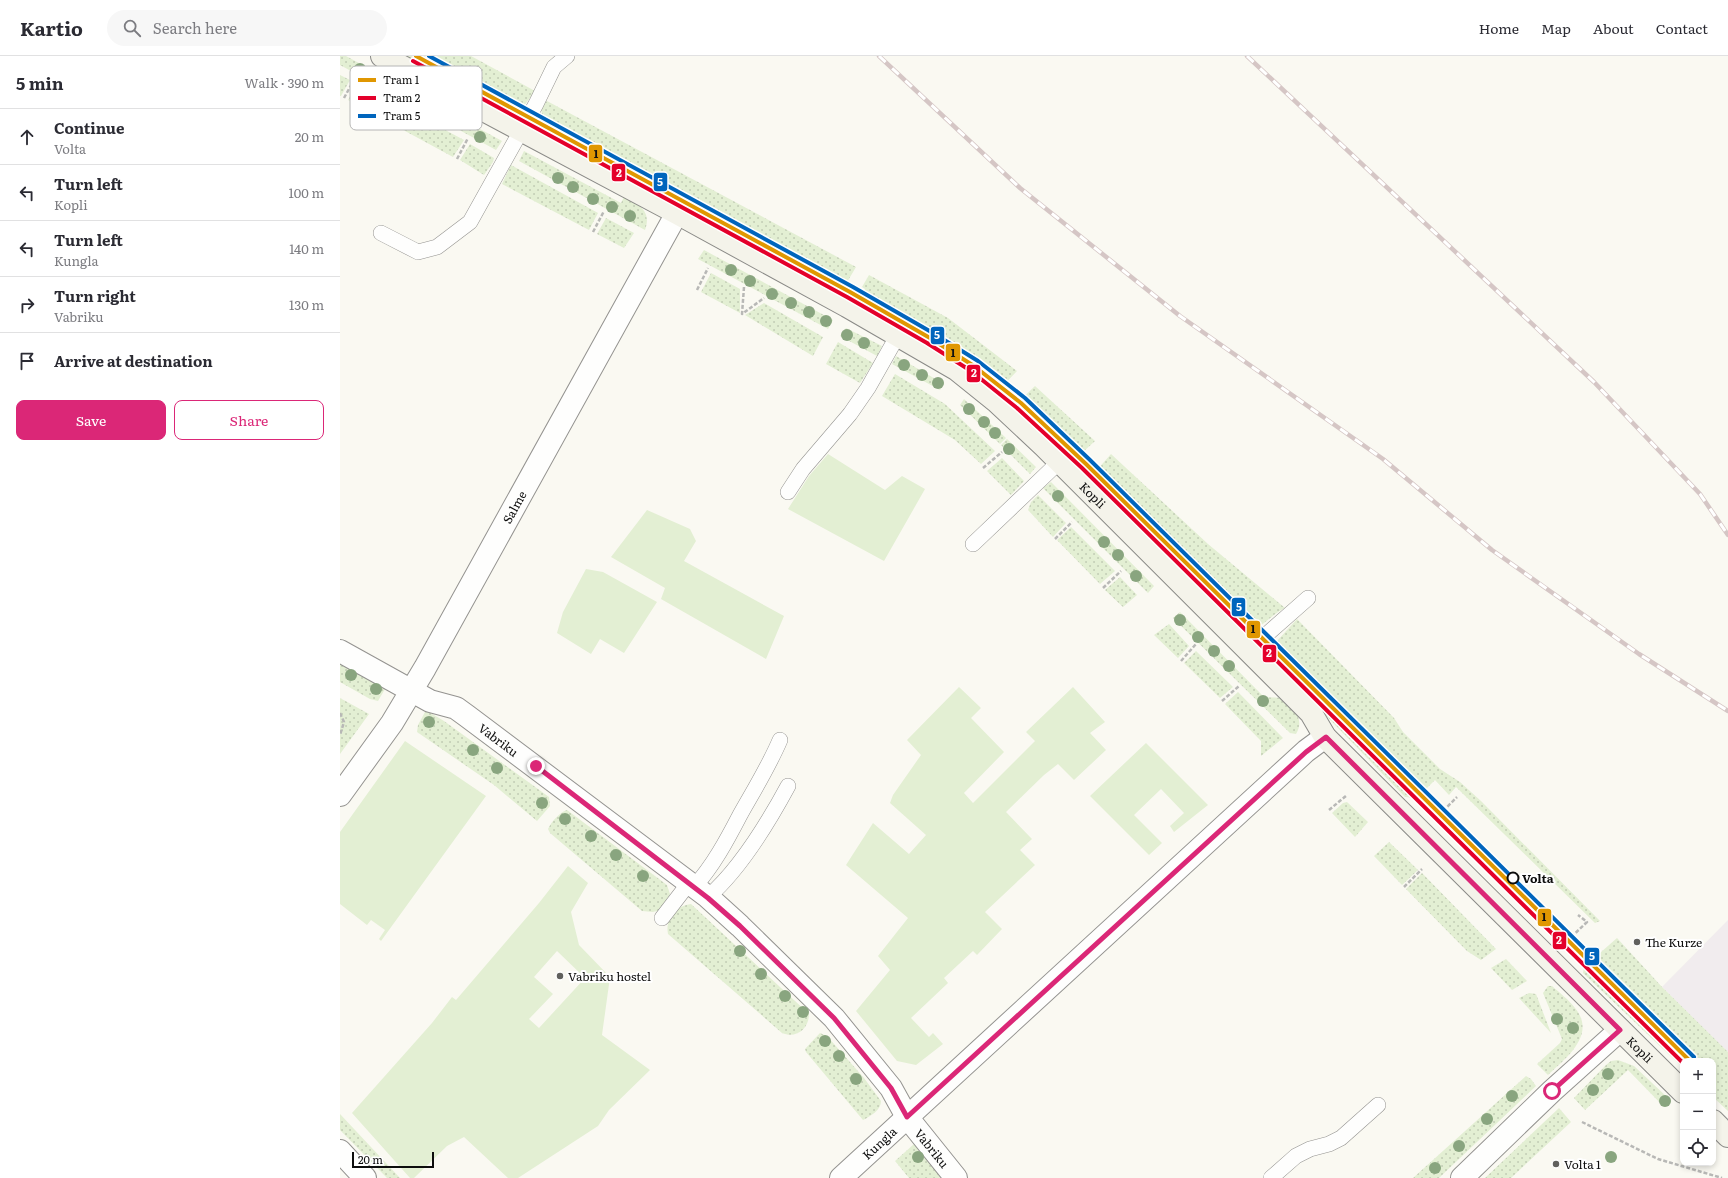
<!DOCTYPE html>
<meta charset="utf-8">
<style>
:root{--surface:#fff;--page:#f7f7f7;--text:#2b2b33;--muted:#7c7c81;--line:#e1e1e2;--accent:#db2777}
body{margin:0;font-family:Literata,serif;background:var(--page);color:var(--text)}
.controls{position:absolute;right:12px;bottom:12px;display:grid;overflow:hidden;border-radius:8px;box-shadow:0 2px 6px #0003}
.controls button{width:36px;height:36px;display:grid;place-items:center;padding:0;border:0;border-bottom:1px solid var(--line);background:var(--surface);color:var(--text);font:20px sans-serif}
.scale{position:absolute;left:12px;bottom:10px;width:82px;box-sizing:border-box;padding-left:4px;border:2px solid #0d0d0d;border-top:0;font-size:11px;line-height:14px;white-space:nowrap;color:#0d0d0d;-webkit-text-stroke:3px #fff;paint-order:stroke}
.stop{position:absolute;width:12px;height:12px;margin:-9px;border:3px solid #db2777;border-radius:50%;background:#fff}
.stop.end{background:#db2777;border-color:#fff;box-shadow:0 1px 4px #0008}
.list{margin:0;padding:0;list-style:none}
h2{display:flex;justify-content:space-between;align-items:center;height:52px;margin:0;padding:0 16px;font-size:17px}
h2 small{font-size:13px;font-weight:400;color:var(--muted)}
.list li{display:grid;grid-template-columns:26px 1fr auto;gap:12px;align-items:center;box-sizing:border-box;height:56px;padding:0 16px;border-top:1px solid var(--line)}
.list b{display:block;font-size:15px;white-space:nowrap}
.list p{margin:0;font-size:13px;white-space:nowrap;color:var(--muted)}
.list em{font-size:13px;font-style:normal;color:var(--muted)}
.actions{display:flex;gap:8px;padding:12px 16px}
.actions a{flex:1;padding:9px 0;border:1px solid var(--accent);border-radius:8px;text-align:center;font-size:14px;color:var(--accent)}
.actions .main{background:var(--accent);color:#fff}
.icon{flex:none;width:22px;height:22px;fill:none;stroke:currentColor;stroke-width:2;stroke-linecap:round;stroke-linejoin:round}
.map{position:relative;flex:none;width:1388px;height:1122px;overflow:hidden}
header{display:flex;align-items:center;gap:24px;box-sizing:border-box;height:56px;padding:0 20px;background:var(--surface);border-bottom:1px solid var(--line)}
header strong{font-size:19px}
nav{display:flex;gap:22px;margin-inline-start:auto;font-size:14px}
.search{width:280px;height:36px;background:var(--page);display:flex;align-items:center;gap:10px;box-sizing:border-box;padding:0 14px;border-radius:22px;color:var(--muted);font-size:15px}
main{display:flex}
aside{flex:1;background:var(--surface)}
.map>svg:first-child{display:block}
</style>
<header>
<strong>Kartio</strong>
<div class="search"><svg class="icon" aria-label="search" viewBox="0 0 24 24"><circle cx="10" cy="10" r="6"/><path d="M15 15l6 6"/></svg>Search here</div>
<nav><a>Home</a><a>Map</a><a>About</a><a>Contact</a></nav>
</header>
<main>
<aside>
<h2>5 min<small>Walk · 390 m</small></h2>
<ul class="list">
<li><svg class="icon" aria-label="ahead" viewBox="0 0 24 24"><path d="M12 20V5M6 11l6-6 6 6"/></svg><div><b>Continue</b><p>Volta</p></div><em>20 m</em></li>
<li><svg class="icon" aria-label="left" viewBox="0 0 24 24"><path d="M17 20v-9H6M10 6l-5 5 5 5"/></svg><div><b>Turn left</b><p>Kopli</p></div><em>100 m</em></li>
<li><svg class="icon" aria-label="left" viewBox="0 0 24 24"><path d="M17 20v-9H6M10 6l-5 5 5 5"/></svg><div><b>Turn left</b><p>Kungla</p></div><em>140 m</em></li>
<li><svg class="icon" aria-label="right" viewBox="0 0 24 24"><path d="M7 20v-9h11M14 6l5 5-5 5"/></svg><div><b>Turn right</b><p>Vabriku</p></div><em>130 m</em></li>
<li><svg class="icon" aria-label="arrive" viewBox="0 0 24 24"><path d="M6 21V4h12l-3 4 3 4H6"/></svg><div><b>Arrive at destination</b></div></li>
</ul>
<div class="actions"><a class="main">Save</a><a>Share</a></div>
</aside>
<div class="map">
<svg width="1388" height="1122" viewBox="0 0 1388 1122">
<defs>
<pattern id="grass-dots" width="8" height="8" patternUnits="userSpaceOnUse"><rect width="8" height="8" fill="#e3efd3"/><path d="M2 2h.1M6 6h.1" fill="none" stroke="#c2ccb4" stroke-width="1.8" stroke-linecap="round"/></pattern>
</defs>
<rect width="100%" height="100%" fill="#faf9f2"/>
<path fill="#f1ecee" d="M1388,864V996L1322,931Z"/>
<path fill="url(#grass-dots)" d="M0,0H6L162,85L156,94L0,9Z
M65,0H131L195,35L176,61Z
M0,19L10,24L1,40H0Z
M17,27L124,84L113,101L8,44Z
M207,45L516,211L500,238L198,73V64L202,56L199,52Z
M130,88L154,102L153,106L144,119L120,104Z
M184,95L281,147L284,141C299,148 312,155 305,174L179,105Z
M171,109L258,157L249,174L162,128Z
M266,162L294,177L284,192L257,178Z
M364,194L493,264L488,273L358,203Z
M371,217L400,233V257L361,236Z
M529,219L608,262L677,315L657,336L518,247L525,233L522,231Z
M424,247L483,281L473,300L405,259Z
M506,272L542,290L537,300L500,280Z
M498,286L533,307L520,327L486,308Z
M556,300L604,328L600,334L552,308Z
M555,318L605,348L655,395L641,408L615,384L542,340Z
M695,330L755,385L731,407L673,351Z
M624,343L666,382L660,388L620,349Z
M667,383L696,411L690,418L661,389Z
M771,398L868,488L945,552C931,558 919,576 905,576L749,423Z
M662,402L684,425L671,439L647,415Z
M711,426L814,530L808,537L703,432Z
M698,439L726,467L713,481L688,454L691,446Z
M731,471L775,515L760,528L717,484Z
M780,521L797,539L783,551L765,534Z
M840,556L924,641L944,642C954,653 965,663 956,678L950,677L833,562Z
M957,563L1054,662L1063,676L1100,713L1120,726L1141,745L1260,865L1255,867L1116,731L1109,739L1095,724L1077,742L1065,741L928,600V595Z
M829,568L849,590L838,602L814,579Z
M856,595L893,631L880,642L844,607Z
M0,604L42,627L45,633L38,645L30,643L0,626Z
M898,636L943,682L921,700V685L885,648Z
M0,642L29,658L0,698Z
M85,656H89L104,665L209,741L210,750L197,765L154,729L77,676L78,669Z
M1007,746L1028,766L1015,781L992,757L1003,747Z
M227,754L327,829L330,838L321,854L313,856L302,855L210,777L208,773C212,765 219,757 227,754Z
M1049,786L1078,814L1062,829L1034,800Z
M1082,817L1156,893L1141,904L1127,895L1066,833Z
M351,848L469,958C469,973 456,983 442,977L328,878C325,863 336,850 351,848Z
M1277,882L1322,931L1388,996V1055L1373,1041V1005H1343V1012L1243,917L1244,911Z
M1166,903L1187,925L1172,934L1151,912Z
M1208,930H1212C1220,937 1229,944 1235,952C1257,979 1226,1002 1208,1019L1197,1008L1220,987L1222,983L1203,937Z
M1189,937L1196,938L1211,977L1179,942Z
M480,977L487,980L524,1022L541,1045C541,1054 531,1060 523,1064L466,996L465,993Z
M1278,1004L1294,1010L1328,1042L1327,1048L1324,1051L1288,1014L1245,1054L1234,1042L1266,1009L1271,1005Z
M1186,1020L1191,1023L1196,1030L1099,1122H1073Z
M1219,1052L1231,1066L1171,1122H1145Z
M0,1058L60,1122H47L0,1074Z
M574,1088L603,1122H569L555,1105Z"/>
<path fill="#e3efd3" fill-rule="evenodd" d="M488,398L545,434L562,420L585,433L544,505L448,453L469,420Z
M307,454L350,473L356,485L344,505L444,560L426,603L321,543L325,532L271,501Z
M246,513L263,516L317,546L284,597L260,583L251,598L217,577L223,556Z
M619,631L641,652L631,662L664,696L624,737L633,747L695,685L686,676L733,631L765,666L750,677L766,694L734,724L718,708L704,719L666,756L692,783L680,794L695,809L645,856L662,873L637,899L633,895L604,922L608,927L571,962L589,981L593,977L603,988L576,1009L557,1005L516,955L550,914L538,900L568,862L506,809L533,767L569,798L586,779L550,747L553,739L581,699L567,684Z
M65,685L146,740L41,885L39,883L45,874L31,864L27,869L0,848V776Z
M806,687L868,749L834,776L830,770L844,757L821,733L794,759L822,787L809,799L750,740Z
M228,810L248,827L231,856L239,889L270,921L262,979L310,1014L269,1054L258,1070L178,1122H168L124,1081L107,1090L74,1122H70L12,1057L92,967L112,941L116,944L199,847ZM217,895L245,922L199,972L189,963L213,938L194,921Z"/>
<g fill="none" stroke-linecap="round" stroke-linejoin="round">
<g stroke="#949390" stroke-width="16">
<path id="lane" d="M41,177L78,196L97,191L130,166L196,48L214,11L227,0
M448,436L463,413L510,358L528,332L558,279
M633,488L719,406
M909,594L968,542
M354,831C373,810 387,784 400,759C414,734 429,710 440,684
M368,841C399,814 428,767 448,730
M322,862L349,827
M931,1122L956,1100L970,1093L989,1088L1001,1082L1038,1049"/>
</g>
<g stroke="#949390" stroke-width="24">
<g id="street">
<path id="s1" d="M0,595L90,645L116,652L127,660L368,841L400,870L494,962L551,1032L567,1061L616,1122"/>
<path id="s2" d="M0,739L52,667L85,612L337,157"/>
<path d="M0,1095L25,1122"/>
<path id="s3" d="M501,1122L966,695L985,681"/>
<path d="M1122,1122L1212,1035L1280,974"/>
</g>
</g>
<g stroke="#8a8a87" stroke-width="24">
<g id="secondary">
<path id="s4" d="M42,0L337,157L507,250L616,313L657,346L704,390L971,657L985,681L1343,1036"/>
<path d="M1373,1065L1388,1080"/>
</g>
</g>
<path stroke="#b8b8b6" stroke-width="2.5" stroke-dasharray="4 2" stroke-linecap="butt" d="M4,42L15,22
M117,103L128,82
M253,176L264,155
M404,231L402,258L424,242
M357,234L368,212
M643,412L662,396
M715,483L732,466
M763,532L781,515
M841,605L856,588
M882,645L899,630
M0,657L4,666L0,679
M989,754L1007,739
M1099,759L1117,741
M1064,831L1082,813
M1227,885L1247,866L1238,859
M1242,1066L1318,1103L1382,1122"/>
<use href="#lane" stroke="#fefefd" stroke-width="15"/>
<use href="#street" stroke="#fefefd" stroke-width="22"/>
<use href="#secondary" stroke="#f4f3ea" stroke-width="22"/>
<g stroke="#d5c6c5" stroke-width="4.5">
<path id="rail" d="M539,0L680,132L840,260L1043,403L1152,494L1299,598L1388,655
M907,0L1254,326L1360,438L1388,479"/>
</g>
<use href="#rail" stroke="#fff" stroke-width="3" stroke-dasharray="9" stroke-linecap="butt"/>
<g stroke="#fff" stroke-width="7">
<path id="tram-1" d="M76,0L510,236L590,282L634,310L681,347L746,408L1350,1005"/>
</g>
<g stroke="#fff" stroke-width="7">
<path id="tram-2" d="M73,5L507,241L587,287L631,315L677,352L742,412L1343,1007"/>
</g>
<g stroke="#fff" stroke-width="7">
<path id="tram-3" d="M89,0L513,231L593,277L638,305L685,342L750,404L1354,1001"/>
</g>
<use href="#tram-1" stroke="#e09701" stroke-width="4"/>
<use href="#tram-2" stroke="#e4002b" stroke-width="4"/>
<use href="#tram-3" stroke="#0065bd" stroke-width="4"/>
</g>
<g fill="#89a57f">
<circle cx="20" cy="13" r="6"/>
<circle cx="140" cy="81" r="6"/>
<circle cx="218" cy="122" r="6"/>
<circle cx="233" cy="131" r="6"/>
<circle cx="253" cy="143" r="6"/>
<circle cx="272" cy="151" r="6"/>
<circle cx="290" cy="160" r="6"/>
<circle cx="391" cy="214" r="6"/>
<circle cx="410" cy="225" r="6"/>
<circle cx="432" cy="238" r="6"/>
<circle cx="451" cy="247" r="6"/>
<circle cx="469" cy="256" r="6"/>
<circle cx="486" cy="265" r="6"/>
<circle cx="507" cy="279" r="6"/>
<circle cx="524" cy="287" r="6"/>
<circle cx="564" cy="309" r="6"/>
<circle cx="582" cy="319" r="6"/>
<circle cx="598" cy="327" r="6"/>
<circle cx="629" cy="353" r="6"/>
<circle cx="644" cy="366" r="6"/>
<circle cx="655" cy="377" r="6"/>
<circle cx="669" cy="393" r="6"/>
<circle cx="718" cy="440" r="6"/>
<circle cx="764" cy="486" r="6"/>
<circle cx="778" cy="499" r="6"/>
<circle cx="796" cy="520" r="6"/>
<circle cx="840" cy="564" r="6"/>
<circle cx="858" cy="581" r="6"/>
<circle cx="874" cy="595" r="6"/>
<circle cx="889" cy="610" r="6"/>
<circle cx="11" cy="619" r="6"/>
<circle cx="36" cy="633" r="6"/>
<circle cx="923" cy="645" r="6"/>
<circle cx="89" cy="666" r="6"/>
<circle cx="133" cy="694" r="6"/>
<circle cx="157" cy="712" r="6"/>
<circle cx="202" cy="747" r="6"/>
<circle cx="225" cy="763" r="6"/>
<circle cx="251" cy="780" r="6"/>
<circle cx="276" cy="799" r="6"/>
<circle cx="303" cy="820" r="6"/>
<circle cx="400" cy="895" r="6"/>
<circle cx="421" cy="918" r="6"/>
<circle cx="445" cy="940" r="6"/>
<circle cx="463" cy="956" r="6"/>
<circle cx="1217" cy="963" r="6"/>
<circle cx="1233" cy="972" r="6"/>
<circle cx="485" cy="985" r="6"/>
<circle cx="499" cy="1000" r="6"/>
<circle cx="1268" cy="1018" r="6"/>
<circle cx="516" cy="1023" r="6"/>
<circle cx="1253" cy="1034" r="6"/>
<circle cx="1172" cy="1040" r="6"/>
<circle cx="1325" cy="1045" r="6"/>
<circle cx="1147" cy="1063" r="6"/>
<circle cx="1119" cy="1090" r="6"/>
<circle cx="578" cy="1101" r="6"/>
<circle cx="1271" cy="1101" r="6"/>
<circle cx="1095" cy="1112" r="6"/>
</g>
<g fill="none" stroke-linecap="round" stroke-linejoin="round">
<path stroke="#db2777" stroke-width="5" d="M196,710L368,842L400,870L494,962L551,1032L567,1061L966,696L986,681L1280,974L1212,1035"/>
</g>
<circle fill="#fff" stroke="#0d0d0d" stroke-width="2" cx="1173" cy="822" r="5.5"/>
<g fill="#60605d" stroke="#fff" stroke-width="1.5">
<circle cx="1297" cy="886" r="4"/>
<circle cx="220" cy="920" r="4"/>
<circle cx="1216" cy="1108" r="4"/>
</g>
<g text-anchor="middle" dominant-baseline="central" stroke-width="4" stroke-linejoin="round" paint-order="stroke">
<g font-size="12" fill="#0d0d0d" stroke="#fff">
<text stroke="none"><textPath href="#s4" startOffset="840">Kopli</textPath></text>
<text stroke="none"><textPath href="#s2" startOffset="337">Salme</textPath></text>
<text stroke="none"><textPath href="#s1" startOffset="183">Vabriku</textPath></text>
<text stroke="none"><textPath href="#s4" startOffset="1620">Kopli</textPath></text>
<text stroke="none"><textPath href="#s3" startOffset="52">Kungla</textPath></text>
<text stroke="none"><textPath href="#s1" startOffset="783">Vabriku</textPath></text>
</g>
<g font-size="12" font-weight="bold" fill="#0d0d0d" stroke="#fff" text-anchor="start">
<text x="1182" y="822">Volta</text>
</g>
<g font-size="12" fill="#0d0d0d" stroke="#fff" text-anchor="start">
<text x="1305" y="886">The Kurze</text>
<text x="228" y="920">Vabriku hostel</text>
<text x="1224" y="1108">Volta 1</text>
</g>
</g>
<rect x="10" y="10" width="132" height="64" rx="6" fill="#fff" stroke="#b6b6b6" stroke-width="1"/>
<rect x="18" y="22" width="18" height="4" fill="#e09701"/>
<rect x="18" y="40" width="18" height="4" fill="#e4002b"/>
<rect x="18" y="58" width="18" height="4" fill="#0065bd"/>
<g font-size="11" fill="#0d0d0d">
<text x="43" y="28">Tram 1</text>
<text x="43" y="46">Tram 2</text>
<text x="43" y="64">Tram 5</text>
</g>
<g stroke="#fff" stroke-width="1.5">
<rect x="248" y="88" width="15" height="19" rx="4" fill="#e09701"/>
<rect x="271" y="107" width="15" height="19" rx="4" fill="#e4002b"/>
<rect x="313" y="116" width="15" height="20" rx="4" fill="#0065bd"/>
<rect x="590" y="270" width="15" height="19" rx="4" fill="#0065bd"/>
<rect x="605" y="287" width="16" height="19" rx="4" fill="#e09701"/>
<rect x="626" y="308" width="15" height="19" rx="4" fill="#e4002b"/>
<rect x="891" y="541" width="15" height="20" rx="4" fill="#0065bd"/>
<rect x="906" y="564" width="15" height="19" rx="4" fill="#e09701"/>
<rect x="922" y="588" width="15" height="19" rx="4" fill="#e4002b"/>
<rect x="1197" y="852" width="15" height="19" rx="4" fill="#e09701"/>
<rect x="1212" y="875" width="15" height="19" rx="4" fill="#e4002b"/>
<rect x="1244" y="891" width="16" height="19" rx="4" fill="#0065bd"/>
</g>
<g font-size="11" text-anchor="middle" font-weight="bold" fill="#fff">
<text x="279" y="121">2</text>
<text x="320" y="130">5</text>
<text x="597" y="283">5</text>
<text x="634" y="321">2</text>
<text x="899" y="555">5</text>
<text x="929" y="601">2</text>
<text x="1219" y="888">2</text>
<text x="1252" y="904">5</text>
</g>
<g font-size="11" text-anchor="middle" font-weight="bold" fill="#111">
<text x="256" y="102">1</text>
<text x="613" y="301">1</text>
<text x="913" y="577">1</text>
<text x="1204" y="865">1</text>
</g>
</svg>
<div class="controls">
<button>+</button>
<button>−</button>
<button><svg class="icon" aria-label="locate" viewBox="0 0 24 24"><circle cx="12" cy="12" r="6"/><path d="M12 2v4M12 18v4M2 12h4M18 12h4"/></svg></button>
</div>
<div class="scale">20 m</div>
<div class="stop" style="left:1212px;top:1035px"></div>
<div class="stop end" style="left:196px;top:710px"></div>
</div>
</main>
